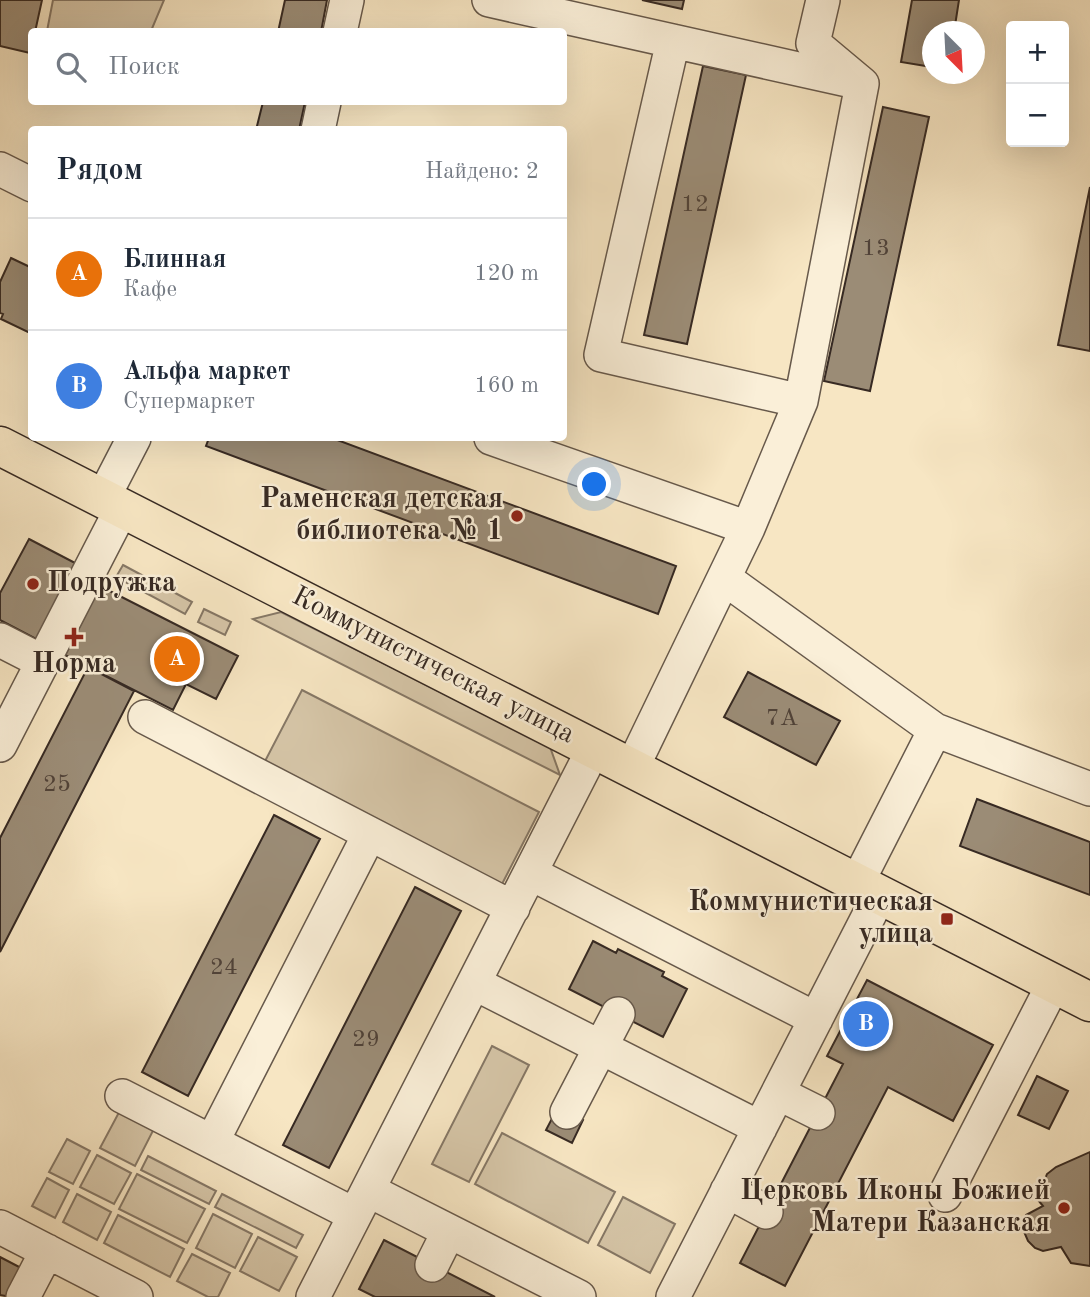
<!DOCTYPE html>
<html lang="ru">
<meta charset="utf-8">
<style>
:root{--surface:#fff;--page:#f6f6f7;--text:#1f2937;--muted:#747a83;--line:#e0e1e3;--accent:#2563eb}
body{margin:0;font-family:"Old Standard TT",serif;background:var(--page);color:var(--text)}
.controls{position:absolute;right:21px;top:21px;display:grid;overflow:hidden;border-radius:7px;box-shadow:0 7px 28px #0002}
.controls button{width:63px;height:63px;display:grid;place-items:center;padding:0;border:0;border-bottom:2px solid var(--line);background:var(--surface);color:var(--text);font:35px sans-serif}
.compass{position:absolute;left:922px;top:21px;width:63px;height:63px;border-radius:50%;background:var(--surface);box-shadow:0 7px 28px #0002;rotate:156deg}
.you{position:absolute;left:595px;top:485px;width:24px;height:24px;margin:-18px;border:5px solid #fff;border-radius:50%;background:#1a73e8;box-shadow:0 0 0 10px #1a73e833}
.badge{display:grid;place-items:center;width:46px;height:46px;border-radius:50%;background:var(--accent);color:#fff;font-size:23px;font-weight:700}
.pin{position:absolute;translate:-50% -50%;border:4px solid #fff;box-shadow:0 2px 7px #0006}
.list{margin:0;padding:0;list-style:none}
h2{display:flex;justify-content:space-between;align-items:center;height:91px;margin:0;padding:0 28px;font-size:30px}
h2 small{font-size:23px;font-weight:400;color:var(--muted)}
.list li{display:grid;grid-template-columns:46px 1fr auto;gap:21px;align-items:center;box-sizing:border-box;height:112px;padding:0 28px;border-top:2px solid var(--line)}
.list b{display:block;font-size:26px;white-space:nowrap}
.list p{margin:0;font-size:23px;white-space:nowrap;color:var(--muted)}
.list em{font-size:23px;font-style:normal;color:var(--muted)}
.icon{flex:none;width:38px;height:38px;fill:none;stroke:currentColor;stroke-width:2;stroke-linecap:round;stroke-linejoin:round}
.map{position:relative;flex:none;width:1090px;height:1297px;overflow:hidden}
.search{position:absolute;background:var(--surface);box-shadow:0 7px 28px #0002;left:28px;top:28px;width:539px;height:77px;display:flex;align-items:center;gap:18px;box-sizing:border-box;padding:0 24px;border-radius:7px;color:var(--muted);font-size:26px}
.panel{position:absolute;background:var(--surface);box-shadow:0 7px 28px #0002;left:28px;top:126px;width:539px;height:315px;border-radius:7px}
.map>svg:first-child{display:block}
</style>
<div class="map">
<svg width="1090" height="1297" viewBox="0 0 1090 1297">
<rect width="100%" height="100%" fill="#f7e6c3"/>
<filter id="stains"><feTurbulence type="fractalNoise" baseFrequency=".00286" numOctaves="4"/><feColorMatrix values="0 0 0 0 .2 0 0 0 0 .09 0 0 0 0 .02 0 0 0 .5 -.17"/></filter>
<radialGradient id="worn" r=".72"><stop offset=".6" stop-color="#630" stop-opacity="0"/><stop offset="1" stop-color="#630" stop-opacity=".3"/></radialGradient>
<path fill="#d6c6a8" stroke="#867866" stroke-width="2" d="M53,0H164L151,31H47Z
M123,565L192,602L185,614L116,577Z
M204,609L231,622L225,635L198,622Z
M281,612L550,747L560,775L253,619Z
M302,690L539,812L501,886L263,765Z
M492,1046L529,1065L469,1182L432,1164Z
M125,1101L159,1119L135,1166L100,1148Z
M502,1133L615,1192L588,1243L475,1184Z
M67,1139L90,1151L73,1184L49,1172Z
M97,1155L131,1173L114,1204L80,1187Z
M148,1156L216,1191L209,1204L141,1170Z
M137,1174L205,1209L187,1243L119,1209Z
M47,1178L69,1190L55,1218L32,1206Z
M77,1194L111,1212L97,1240L63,1222Z
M222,1194L303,1235L296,1248L215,1207Z
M623,1197L675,1224L650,1273L598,1245Z
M213,1214L252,1234L235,1268L196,1248Z
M118,1215L184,1249L170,1277L104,1243Z
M258,1237L297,1257L279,1291L240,1271Z
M192,1254L230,1273L218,1297H208L177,1281Z"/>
<path fill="#9b8c76" stroke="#372a23" stroke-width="2" d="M0,0H42L35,32H32L30,53L0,46Z
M285,0H327L321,32H278Z
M642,0H684L682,9Z
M912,0H959L954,32H932V67L901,62Z
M703,66L746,75L687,344L644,335Z
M263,102H305L299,130H256Z
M883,107L929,117L870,391L824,381Z
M1090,187V351L1058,345Z
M11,258L32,268V334L1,319L3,314L0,313V282Z
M209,438H332L676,566L658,614L206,446Z
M29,539L77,564L38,640L0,620V593Z
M100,586L238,656L216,699L186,684L173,710L65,655Z
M88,667L134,691L0,952V838Z
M748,672L840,721L816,765L724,717Z
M977,799L1090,842V895L960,846Z
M274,815L320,839L188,1096L142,1072Z
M415,887L461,911L329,1168L283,1145Z
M593,941L616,953L618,949L664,972L662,976L687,989L663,1037L569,989Z
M867,980L993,1045L953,1121L888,1087L785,1286L740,1263L843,1064L827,1056Z
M1037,1076L1068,1091L1049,1129L1018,1115Z
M558,1107L583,1120L572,1143L546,1130Z
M1090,1152V1266L1071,1263L1061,1247L1043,1251L1035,1248L1028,1241L1022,1227L1026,1215L1043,1206L1038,1200L1039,1194L1047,1174L1056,1167Z
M384,1240L495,1297H375L359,1289Z
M0,1257L25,1270L11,1297L0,1295Z"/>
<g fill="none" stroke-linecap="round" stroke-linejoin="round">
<g stroke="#67594b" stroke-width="36">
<path id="minor" d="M489,0L856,82
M340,32L347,0
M673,41L601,355L801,401
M318,130L324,102
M0,169L32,185
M491,438L748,528
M103,498L134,438
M724,578L935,730L1090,789
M0,640L43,662
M145,717L513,908
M0,745L122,508
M632,768L748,528L801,401L862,84L813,43L823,0
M530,873L816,1019
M857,883L935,730
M474,983L760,1128
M778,1093L818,1113
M122,1096L355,1215
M567,1112L618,1014
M212,1142L369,835
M368,1190L579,1297
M727,1191L766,1212
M945,1195L1054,983
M0,1227L136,1297
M432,1265L449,1231
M23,1297L47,1251
M313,1297L594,748
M673,1297L880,894"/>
</g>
<g stroke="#372a23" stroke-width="41">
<path id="major" d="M0,446L1090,1002"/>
</g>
<use href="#minor" stroke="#faefd8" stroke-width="33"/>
<use href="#major" stroke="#f7e6c3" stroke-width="38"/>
</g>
<g fill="#8f2418" stroke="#faefd8" stroke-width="2.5">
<circle cx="517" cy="516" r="7"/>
<circle cx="33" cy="584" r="7"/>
<path d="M70.5 626.5h7v7h7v7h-7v7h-7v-7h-7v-7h7z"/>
<rect x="940" y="912" width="14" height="14" rx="3.5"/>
<circle cx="1064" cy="1208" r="7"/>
</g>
<g text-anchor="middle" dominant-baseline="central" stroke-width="5" stroke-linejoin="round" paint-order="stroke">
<g font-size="24" fill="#504238">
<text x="695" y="205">12</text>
<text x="876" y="249">13</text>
<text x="782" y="719">7А</text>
<text x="57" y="785">25</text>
<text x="224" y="968">24</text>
<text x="366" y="1040">29</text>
</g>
<g font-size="28" font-weight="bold" fill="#372a23" stroke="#faefd8" text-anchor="end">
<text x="503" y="500">Раменская детская<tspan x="503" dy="32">библиотека № 1</tspan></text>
<text x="47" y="584" text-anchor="start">Подружка</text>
<text x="74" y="665" text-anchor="middle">Норма</text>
<text x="933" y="903">Коммунистическая<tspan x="933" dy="32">улица</tspan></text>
<text x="1050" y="1192">Церковь Иконы Божией<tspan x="1050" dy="32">Матери Казанская</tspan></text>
</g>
<g font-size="28" fill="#372a23" stroke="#faefd8">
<text transform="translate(433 666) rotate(27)">Коммунистическая улица</text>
</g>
</g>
<rect width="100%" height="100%" filter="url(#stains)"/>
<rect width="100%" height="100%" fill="url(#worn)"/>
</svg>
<div class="controls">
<button>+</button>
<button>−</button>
</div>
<svg class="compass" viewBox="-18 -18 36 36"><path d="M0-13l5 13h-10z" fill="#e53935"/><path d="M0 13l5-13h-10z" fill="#747a83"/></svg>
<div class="you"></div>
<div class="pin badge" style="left:177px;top:659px;background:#e8710a">A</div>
<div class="pin badge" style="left:866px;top:1024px;background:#3f7fe0">B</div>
<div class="search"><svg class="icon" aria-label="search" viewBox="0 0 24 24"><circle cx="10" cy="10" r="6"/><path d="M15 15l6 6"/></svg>Поиск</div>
<section class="panel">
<h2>Рядом<small>Найдено: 2</small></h2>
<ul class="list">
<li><span class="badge" style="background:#e8710a">A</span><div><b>Блинная</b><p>Кафе</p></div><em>120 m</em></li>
<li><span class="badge" style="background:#3f7fe0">B</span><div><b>Альфа маркет</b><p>Супермаркет</p></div><em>160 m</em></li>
</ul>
</section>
</div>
